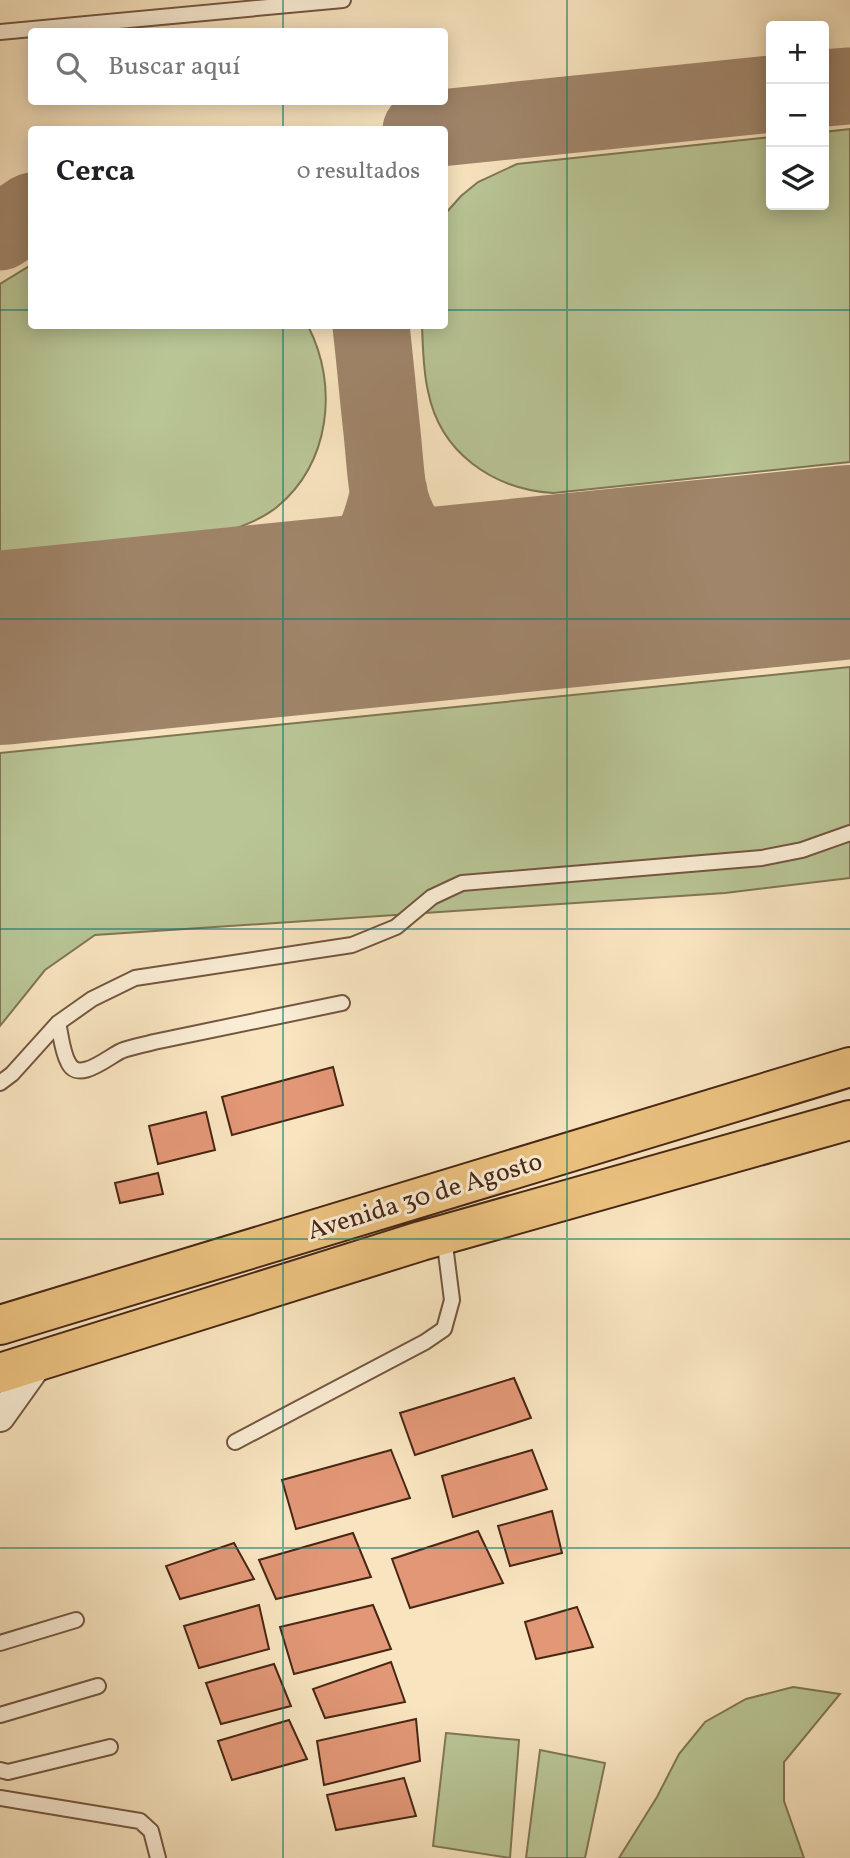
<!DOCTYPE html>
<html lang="es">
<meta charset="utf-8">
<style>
:root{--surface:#fff;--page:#f6f6f6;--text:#202124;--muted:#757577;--line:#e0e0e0}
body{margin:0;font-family:Vollkorn,serif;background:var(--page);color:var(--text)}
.controls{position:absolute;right:21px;top:21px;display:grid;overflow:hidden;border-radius:7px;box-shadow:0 4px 18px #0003}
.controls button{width:63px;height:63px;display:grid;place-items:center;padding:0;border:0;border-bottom:2px solid var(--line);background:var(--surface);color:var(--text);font:35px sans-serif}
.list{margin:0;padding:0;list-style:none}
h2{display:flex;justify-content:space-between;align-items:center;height:91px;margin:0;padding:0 28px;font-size:30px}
h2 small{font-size:23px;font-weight:400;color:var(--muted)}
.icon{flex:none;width:38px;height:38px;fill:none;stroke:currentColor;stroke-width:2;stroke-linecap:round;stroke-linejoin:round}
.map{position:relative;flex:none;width:850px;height:1858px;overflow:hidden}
.search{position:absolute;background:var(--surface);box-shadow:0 4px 18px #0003;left:28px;top:28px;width:420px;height:77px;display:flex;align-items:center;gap:18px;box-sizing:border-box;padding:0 24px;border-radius:7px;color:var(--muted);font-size:26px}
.panel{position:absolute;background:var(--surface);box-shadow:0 4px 18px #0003;left:28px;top:126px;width:420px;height:203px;border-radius:7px}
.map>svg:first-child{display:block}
</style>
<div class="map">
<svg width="850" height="1858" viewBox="0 0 850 1858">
<rect width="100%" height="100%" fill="#f8e4bf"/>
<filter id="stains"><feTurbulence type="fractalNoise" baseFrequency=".00286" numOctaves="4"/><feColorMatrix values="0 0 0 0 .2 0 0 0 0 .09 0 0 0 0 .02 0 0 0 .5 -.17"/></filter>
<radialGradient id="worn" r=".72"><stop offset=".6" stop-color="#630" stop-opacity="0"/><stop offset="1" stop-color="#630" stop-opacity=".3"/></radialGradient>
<path fill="#b9c595" stroke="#807655" stroke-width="2" d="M850,129V462L553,493C493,489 440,453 428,391C423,370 423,347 422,326H444L445,214L461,196L478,182L517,164L771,137V205H824V132Z
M31,265L32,326H308C339,386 330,463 277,507C262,519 245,525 229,531L0,555V284Z
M850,667V878L725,893L95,935L45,970L0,1026V753Z
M793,1687L840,1694L784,1762V1801L804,1858H619L657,1797L679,1754L705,1722L746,1699Z
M446,1733L519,1740L510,1858L433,1846Z
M540,1750L605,1763L585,1858H526Z"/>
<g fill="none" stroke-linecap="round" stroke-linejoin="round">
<path stroke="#a0856a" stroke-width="77" d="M824,88L850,86
M421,130L771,94
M0,232L32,211
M371,326C375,361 378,396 382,432C384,451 385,471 388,490C400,553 456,588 514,597
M290,619C350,591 375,556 389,492"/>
<path stroke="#a0856a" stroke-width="194" d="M0,648L850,562"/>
</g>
<path fill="#e29776" stroke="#482615" stroke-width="2" d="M333,1067L343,1105L232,1135L222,1097Z
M206,1112L215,1150L158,1164L149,1126Z
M158,1173L163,1194L120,1203L115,1183Z
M514,1378L531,1418L415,1455L400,1413Z
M391,1450L410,1498L296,1529L282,1480Z
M532,1450L547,1489L453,1517L442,1476Z
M552,1511L562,1553L510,1566L498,1526Z
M478,1531L503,1583L410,1608L392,1559Z
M353,1533L371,1577L276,1599L259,1560Z
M234,1543L254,1579L180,1599L166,1566Z
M259,1605L269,1649L199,1668L184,1626Z
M373,1605L391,1649L294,1674L280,1627Z
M577,1607L593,1647L536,1659L525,1622Z
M391,1662L405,1702L325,1718L313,1689Z
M274,1664L291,1706L221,1724L206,1683Z
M416,1719L420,1761L324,1785L317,1741Z
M289,1720L307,1759L232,1780L218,1741Z
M404,1778L416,1816L336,1830L327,1795Z"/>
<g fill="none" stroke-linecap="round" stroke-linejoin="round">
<g stroke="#745640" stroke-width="18">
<path id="service" d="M0,32L343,0
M58,1023C61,1035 62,1051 68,1062C78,1084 108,1057 121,1051C131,1047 143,1045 154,1042L342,1003
M0,1083L12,1074L58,1023L92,999L135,978L352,945L396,927L432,897L462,883L762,858L802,850L850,833
M235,1442L425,1342L444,1329L452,1300L444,1237
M0,1643L76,1620
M0,1715L98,1686
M0,1770L8,1772L110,1747
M0,1798L140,1821L151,1831L158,1858"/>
</g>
<g stroke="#745640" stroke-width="32">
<path id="minor" d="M0,1417L40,1361"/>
</g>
<g stroke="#482615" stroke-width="42">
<path id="primary" d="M0,1325L850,1067
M0,1373L421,1241L850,1120"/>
</g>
<use href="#service" stroke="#faedd5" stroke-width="14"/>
<use href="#minor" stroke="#faedd5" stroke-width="28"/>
<use href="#primary" stroke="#ecc280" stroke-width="38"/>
</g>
<path fill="none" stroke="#0f766e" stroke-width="2" stroke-opacity="0.55" d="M283,0V32M567,0V1858M283,102V130M0,310H32M444,310H850M283,326V1858M0,619H850M0,929H850M0,1239H850M0,1548H850"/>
<g text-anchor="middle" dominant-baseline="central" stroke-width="6" stroke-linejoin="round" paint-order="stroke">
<g font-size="26" fill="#482615" stroke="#faedd5">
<text transform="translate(425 1197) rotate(-17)">Avenida 30 de Agosto</text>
</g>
</g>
<rect width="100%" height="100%" filter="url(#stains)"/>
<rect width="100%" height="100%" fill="url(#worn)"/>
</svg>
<div class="controls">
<button>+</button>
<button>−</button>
<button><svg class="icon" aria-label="layers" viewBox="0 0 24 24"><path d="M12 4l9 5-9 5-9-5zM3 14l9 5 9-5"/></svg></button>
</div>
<div class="search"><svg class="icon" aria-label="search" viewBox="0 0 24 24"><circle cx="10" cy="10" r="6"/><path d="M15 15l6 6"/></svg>Buscar aquí</div>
<section class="panel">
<h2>Cerca<small>0 resultados</small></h2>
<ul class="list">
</ul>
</section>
</div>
